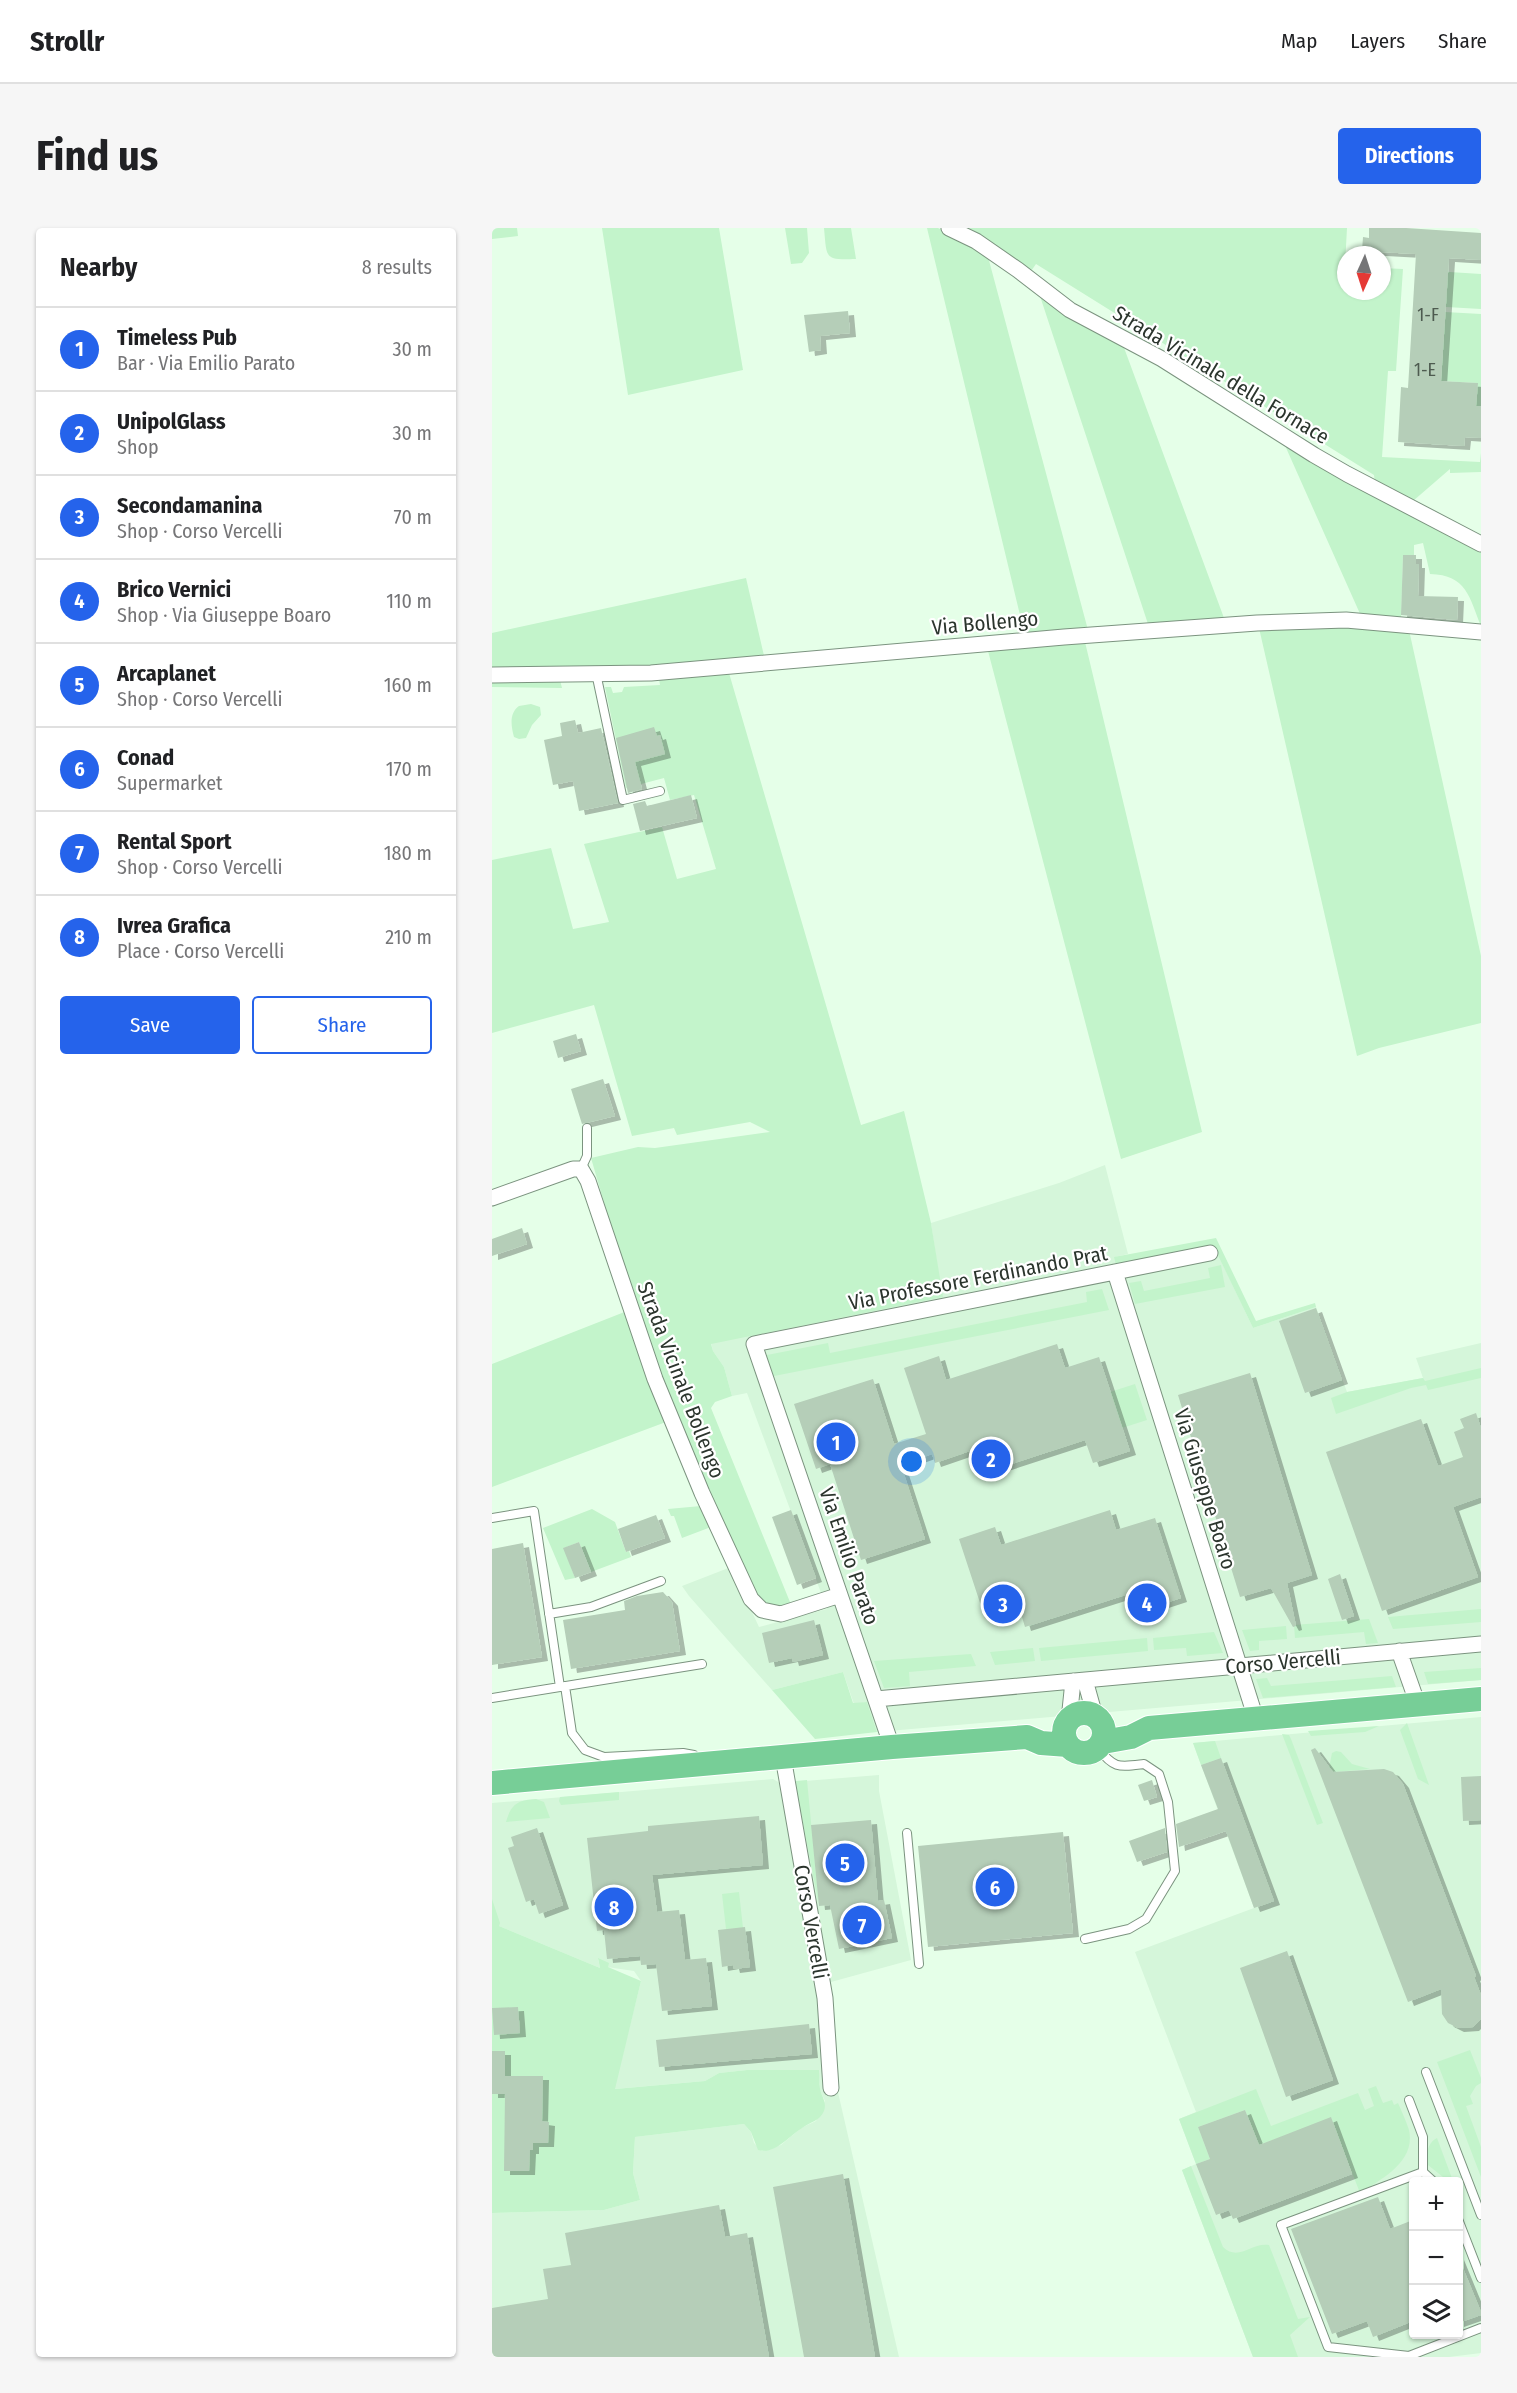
<!DOCTYPE html>
<meta charset="utf-8">
<style>
:root{--surface:#fff;--page:#f6f6f6;--text:#202124;--muted:#757577;--line:#e0e0e0;--accent:#2563eb}
body{margin:0;font-family:"Fira Sans Condensed",sans-serif;background:var(--page);color:var(--text)}
.controls{position:absolute;right:18px;bottom:18px;display:grid;overflow:hidden;border-radius:6px;box-shadow:0 2px 4px #0004}
.controls button{width:54px;height:54px;display:grid;place-items:center;padding:0;border:0;border-bottom:2px solid var(--line);background:var(--surface);color:var(--text);font:30px sans-serif}
.compass{position:absolute;left:845px;top:18px;width:54px;height:54px;border-radius:50%;background:var(--surface);box-shadow:0 2px 4px #0004;rotate:183deg}
.you{position:absolute;left:420px;top:1234px;width:21px;height:21px;margin:-15px;border:4px solid #fff;border-radius:50%;background:#1a73e8;box-shadow:0 0 0 9px #1a73e833}
.badge{display:grid;place-items:center;width:39px;height:39px;border-radius:50%;background:var(--accent);color:#fff;font-size:20px;font-weight:700}
.pin{position:absolute;translate:-50% -50%;border:3px solid #fff;box-shadow:0 2px 6px #0006}
.list{margin:0;padding:0;list-style:none}
h2{display:flex;justify-content:space-between;align-items:center;height:78px;margin:0;padding:0 24px;font-size:26px}
h2 small{font-size:20px;font-weight:400;color:var(--muted)}
.list li{display:grid;grid-template-columns:39px 1fr auto;gap:18px;align-items:center;box-sizing:border-box;height:84px;padding:0 24px;border-top:2px solid var(--line)}
.list b{display:block;font-size:22px;white-space:nowrap}
.list p{margin:0;font-size:20px;white-space:nowrap;color:var(--muted)}
.list em{font-size:20px;font-style:normal;color:var(--muted)}
.actions{display:flex;gap:12px;padding:18px 24px}
.actions a{flex:1;padding:14px 0;border:2px solid var(--accent);border-radius:6px;text-align:center;font-size:21px;color:var(--accent)}
.actions .main{background:var(--accent);color:#fff}
.icon{flex:none;width:33px;height:33px;fill:none;stroke:currentColor;stroke-width:2;stroke-linecap:round;stroke-linejoin:round}
.map{position:relative;flex:none;width:989px;height:2129px;overflow:hidden;border-radius:6px}
header{display:flex;align-items:center;gap:36px;box-sizing:border-box;height:84px;padding:0 30px;background:var(--surface);border-bottom:2px solid var(--line)}
header strong{font-size:28px}
nav{display:flex;gap:33px;margin-inline-start:auto;font-size:21px}
.intro{display:flex;align-items:center;justify-content:space-between;box-sizing:border-box;height:144px;padding:0 36px}
h1{margin:0;font-size:42px}
.button{padding:15px 27px;border-radius:6px;background:var(--accent);color:#fff;font-size:21px;font-weight:700}
main{display:flex;gap:36px;padding:0 36px}
aside{flex:1;background:var(--surface);border-radius:6px;box-shadow:0 2px 4px #0004}
.map>svg:first-child{display:block}
</style>
<header>
<strong>Strollr</strong>
<nav><a>Map</a><a>Layers</a><a>Share</a></nav>
</header>
<div class="intro"><h1>Find us</h1><a class="button">Directions</a></div>
<main>
<aside>
<h2>Nearby<small>8 results</small></h2>
<ul class="list">
<li><span class="badge">1</span><div><b>Timeless Pub</b><p>Bar · Via Emilio Parato</p></div><em>30 m</em></li>
<li><span class="badge">2</span><div><b>UnipolGlass</b><p>Shop</p></div><em>30 m</em></li>
<li><span class="badge">3</span><div><b>Secondamanina</b><p>Shop · Corso Vercelli</p></div><em>70 m</em></li>
<li><span class="badge">4</span><div><b>Brico Vernici</b><p>Shop · Via Giuseppe Boaro</p></div><em>110 m</em></li>
<li><span class="badge">5</span><div><b>Arcaplanet</b><p>Shop · Corso Vercelli</p></div><em>160 m</em></li>
<li><span class="badge">6</span><div><b>Conad</b><p>Supermarket</p></div><em>170 m</em></li>
<li><span class="badge">7</span><div><b>Rental Sport</b><p>Shop · Corso Vercelli</p></div><em>180 m</em></li>
<li><span class="badge">8</span><div><b>Ivrea Grafica</b><p>Place · Corso Vercelli</p></div><em>210 m</em></li>
</ul>
<div class="actions"><a class="main">Save</a><a>Share</a></div>
</aside>
<div class="map">
<svg width="989" height="2129" viewBox="0 0 989 2129">
<defs>
<filter id="shadow"><feDropShadow dx="6" dy="4" stdDeviation="0" flood-color="#0004"/></filter>
</defs>
<rect width="100%" height="100%" fill="#e5ffe8"/>
<path fill="#d5f6da" fill-rule="evenodd" d="M613,937L636,1026L623,1029L722,1018L761,1100L824,1079L855,1164L931,1150L924,1130L989,1115V1452L385,1504L375,1474L362,1476L351,1444L280,1462L197,1368L190,1358L239,1339L267,1399L335,1381L255,1165L240,1168L232,1139L221,1123L219,1115L450,1069L439,995L567,955Z
M989,1489V2125L957,2129H761L690,1942L704,1936L687,1891L704,1884L643,1724L762,1680L701,1515ZM922,1954H966V2106H922Z
M387,1547V1563L419,1732L339,1754L345,1860L407,2129H0V1985L112,1982L148,1972L141,1945L143,1909L252,1896L259,1904L262,1915L270,1923L289,1917L309,1900L324,1893L333,1873L328,1863L327,1842H255L227,1845L213,1853L122,1861L149,1753L142,1743L115,1739L106,1731L108,1740L7,1698L0,1692V1575L281,1551L288,1555Z"/>
<path fill="#c3f4cb" d="M0,0H25L26,8L0,11Z
M110,0H227L251,142L136,167Z
M293,0H315L317,25L310,35L299,36Z
M332,0H359L364,31C332,32 335,31 332,0Z
M435,0H446L495,25L596,402L533,408Z
M466,0H855L853,37L854,63H890V40L911,41L904,143H896L890,229L988,234L989,225V244L958,245V241L921,273L883,255L882,247L544,36L537,46Z
M926,42L989,46V81L954,79Z
M547,65L631,117L732,390L656,396Z
M953,84L989,86V178H984L985,155L949,153Z
M791,213L989,321V398C977,369 975,347 938,346L931,315L922,317V327H911L909,392L869,388Z
M254,350L273,432L160,441L0,444V405Z
M839,397L917,402L989,728V795L887,820L865,828L767,400Z
M593,414L710,904L629,931L496,423Z
M237,445L369,897L412,883L439,995L451,1069L219,1116L221,1123L232,1139L240,1168L223,1174L219,1180L300,1379L277,1378L265,1370L184,1195L139,1067L99,930L146,919L163,920L278,904L258,894L185,907L182,900L140,908L102,777L0,805V632L59,620L81,701L117,694L92,616L170,599L185,651L224,641L202,567L178,572L172,550L134,560L113,459H119L121,465L130,464L132,459L168,457L167,451Z
M0,452H68L70,460L0,459Z
M39,476L48,479L49,487L40,497L34,510L27,511L22,509C19,498 17,485 27,478Z
M724,1010L764,1093L823,1075L824,1079L761,1100L722,1019L624,1037L622,1029Z
M729,1037L733,1059L643,1076L637,1055L649,1053L652,1063L718,1050L716,1040Z
M610,1061L617,1082L277,1149L270,1128L336,1115L338,1125L595,1074L594,1064Z
M135,1083L174,1194L0,1259V1136Z
M989,1140V1150L936,1162L934,1157L919,1160L844,1186L839,1170L855,1164L931,1150L933,1153Z
M643,1156L655,1192L630,1200L618,1164Z
M209,1278L219,1299L190,1310L182,1288H179L176,1281Z
M100,1281L123,1294L134,1324L137,1323L139,1329L99,1344L87,1314L72,1320L83,1350L73,1352L51,1300Z
M989,1381V1394L901,1401L896,1389Z
M877,1391L886,1415L874,1416L872,1404L803,1410L802,1397Z
M794,1398L795,1411L767,1413V1422L758,1423L750,1402Z
M722,1404L731,1425L695,1428L694,1420L662,1422L661,1410Z
M655,1410L656,1423L549,1433L547,1420Z
M541,1420L543,1433L503,1437L498,1424Z
M479,1426L484,1438L417,1444L418,1458L392,1460L382,1433Z
M989,1440V1452L936,1456L932,1444Z
M351,1444L361,1475L375,1474L385,1504L323,1511L280,1462Z
M900,1448L904,1459L771,1470L764,1451L775,1450L779,1458Z
M915,1495L937,1557L926,1551L908,1502Z
M887,1498L873,1504L819,1508L816,1503Z
M790,1506L797,1507L799,1511L831,1595L825,1597Z
M723,1513L729,1530L709,1537L701,1515Z
M844,1523L849,1524L860,1536L878,1541L843,1544L837,1540L840,1525Z
M315,1552L327,1678L305,1564L304,1553Z
M127,1564V1572L69,1577L67,1573L68,1569Z
M44,1571L52,1574L58,1590L14,1594C19,1576 26,1572 44,1571Z
M247,1664L251,1700L234,1701L230,1666Z
M0,1671L8,1695L7,1698L108,1740L106,1730L117,1735L116,1739L149,1753L123,1861L213,1853L227,1845L255,1842H327C328,1848 327,1855 328,1861C330,1870 335,1874 332,1883C328,1893 318,1894 310,1900C297,1908 283,1927 266,1922L259,1904L252,1896L143,1909L141,1945L148,1972L112,1982L0,1985Z
M978,1822L989,1850V1855L984,1858L978,1868L981,1876L974,1878L989,1919V1949L945,1834Z
M884,1858L891,1875L900,1872L902,1877L906,1875C910,1884 914,1893 917,1902C924,1934 889,1951 868,1965L839,1890L767,1917L753,1882L706,1899L718,1931L704,1936L687,1891L764,1861L779,1898L866,1865L873,1882L882,1878L876,1861Z
M945,1910L961,1953H956L936,1937C934,1926 935,1915 945,1910Z
M699,1938L731,2019C747,2034 759,2014 777,2017L806,2091L818,2089L798,2107L806,2129H761L690,1942Z"/>
<path fill="#b5ceb8" filter="url(#shadow)" d="M877,0H914L989,5V32L957,30L949,153L986,155L984,178H989V210L973,209L972,218L906,214L909,159L916,160L924,26L870,23L871,9L877,10Z
M356,83L358,105L328,108L329,122L317,124L312,87Z
M911,327H924V336H927L926,368L966,369L965,392L909,387Z
M83,492L86,505L109,500L126,575L87,583L81,553L61,557L52,512L70,508L68,495Z
M162,499L165,508L168,507L173,526L143,534L150,561L136,565L124,510Z
M199,567L205,590L148,603L141,576L153,573L155,578Z
M84,806L89,823L66,830L61,813Z
M111,851L123,888L90,896L79,861Z
M30,1000L35,1016L0,1028V1011Z
M824,1080L850,1152L813,1165L787,1093Z
M565,1116L573,1140L607,1129L638,1223L601,1235L593,1212L486,1247L478,1223L443,1235L440,1226L409,1237L433,1311L369,1332L338,1236L324,1241L302,1176L381,1151L402,1216L434,1206L412,1140L447,1128L454,1152Z
M758,1145L820,1347L795,1355L804,1398L801,1399L779,1360L748,1369L686,1167Z
M984,1185L989,1200V1269L961,1279L986,1349L890,1383L834,1224L929,1191L946,1238L971,1229L962,1204L972,1200L968,1191Z
M299,1282L324,1350L305,1357L280,1289Z
M618,1282L624,1302L663,1290L689,1370L649,1383L643,1364L533,1399L527,1379L493,1390L467,1311L503,1299L509,1317Z
M164,1287L173,1310L134,1324L126,1301Z
M87,1314L99,1344L83,1350L71,1320Z
M31,1315L50,1429L0,1437V1321Z
M848,1346L862,1388L850,1392L836,1351Z
M171,1364L180,1374L188,1423L79,1441L71,1392L133,1382L132,1373L145,1368Z
M322,1392L331,1427L301,1434L300,1430L277,1435L270,1405Z
M823,1520L841,1544L892,1541L901,1544L911,1556L984,1748L982,1749L989,1767V1791L981,1799L966,1800L956,1795L950,1786L949,1761L916,1774L819,1522Z
M729,1530L782,1673L762,1680L734,1603L687,1619L684,1596L726,1581L709,1537Z
M989,1548V1592L971,1593L969,1549Z
M660,1552L665,1569L652,1573L646,1557Z
M267,1588L271,1637L160,1647L165,1684L187,1682L193,1732L214,1730L220,1778L170,1783L164,1736L149,1737L148,1728L115,1731L112,1702L105,1703L95,1610L156,1603V1598Z
M379,1592L386,1673L392,1672L400,1710L347,1721L338,1677L327,1678L319,1597Z
M45,1600L71,1677L47,1686L42,1671L34,1674L16,1620L22,1618L19,1609Z
M673,1600L675,1624L645,1634L637,1613Z
M571,1604L581,1705L436,1719L426,1618Z
M253,1699L258,1739L242,1741L241,1737L230,1739L226,1702Z
M795,1723L841,1852L794,1869L748,1740Z
M26,1779L28,1805L2,1807L0,1780Z
M317,1796L320,1826L167,1839L164,1812Z
M0,1823H13V1848H51L50,1893L57,1894L56,1915H41V1922H38L37,1943H12L13,1866H0Z
M753,1882L767,1917L839,1889L860,1946L741,1991L737,1982L724,1987L704,1936L718,1931L706,1899Z
M351,1946L383,2129H312L281,1959Z
M886,1969L898,2001L921,1992V2093L881,2109L875,2093L840,2106L799,2001Z
M227,1977L233,2009L255,2005L277,2129H0V2080L56,2071L51,2041L79,2037L73,2005Z
M966,2028L989,2084V2087L966,2095Z"/>
<g fill="none" stroke-linecap="round" stroke-linejoin="round">
<g stroke="#7b937f" stroke-width="10">
<path id="service" d="M104,445L131,572L168,563
M89,941L95,928V900
M0,1290L42,1283L68,1459
M57,1386L99,1379L169,1353
M73,1458L80,1505L93,1522L112,1529L191,1525L202,1527
M0,1470L210,1436
M415,1605L427,1736
M593,1711L637,1701L654,1691L683,1643L676,1574L667,1546L652,1536C627,1539 622,1541 606,1520
M934,1844L989,1987
M917,1872L931,1909V1944
M942,1954L931,1944L789,1997L836,2119L917,2128L989,2100
M966,1991L989,2050"/>
</g>
<g stroke="#7b937f" stroke-width="17">
<path id="minor" d="M457,0L484,13L526,42L578,82L670,131L822,227L855,246L989,316
M0,447L159,445L572,409L765,395L854,392L989,404
M0,970L81,941H89L96,953L163,1151L210,1265L259,1371L270,1382L289,1386L348,1367
M623,1044L764,1491
M907,1423L926,1477
M593,1452L603,1488
M384,1471L989,1416
M577,1492L581,1453
M400,1519L262,1116L718,1025
M291,1529L333,1770L339,1860"/>
</g>
<g stroke="#fff" stroke-width="26">
<path id="primary" d="M572 1505a20 20 0 1 1 40 0a20 20 0 1 1-40 0Z
M611,1514L639,1509L657,1500L989,1471
M0,1555L400,1519L535,1509L549,1515L576,1517"/>
</g>
<use href="#service" stroke="#fff" stroke-width="8"/>
<use href="#minor" stroke="#fff" stroke-width="15"/>
<use href="#primary" stroke="#77ce97" stroke-width="24"/>
</g>
<g text-anchor="middle" dominant-baseline="central" stroke-width="4.5" stroke-linejoin="round" paint-order="stroke">
<g font-size="18" fill="#4e5b50">
<text x="936" y="87">1-F</text>
<text x="933" y="142">1-E</text>
</g>
<g font-size="21" fill="#2b352d" stroke="#fff">
<text transform="translate(729 147) rotate(31)">Strada Vicinale della Fornace</text>
<text transform="translate(493 395) rotate(-5)">Via Bollengo</text>
<text transform="translate(486 1050) rotate(-11)">Via Professore Ferdinando Prat</text>
<text transform="translate(189 1152) rotate(69)">Strada Vicinale Bollengo</text>
<text transform="translate(713 1261) rotate(73)">Via Giuseppe Boaro</text>
<text transform="translate(357 1328) rotate(71)">Via Emilio Parato</text>
<text transform="translate(791 1434) rotate(-5)">Corso Vercelli</text>
<text transform="translate(319 1694) rotate(80)">Corso Vercelli</text>
</g>
</g>
</svg>
<div class="controls">
<button>+</button>
<button>−</button>
<button><svg class="icon" aria-label="layers" viewBox="0 0 24 24"><path d="M12 4l9 5-9 5-9-5zM3 14l9 5 9-5"/></svg></button>
</div>
<svg class="compass" viewBox="-18 -18 36 36"><path d="M0-13l5 13h-10z" fill="#e53935"/><path d="M0 13l5-13h-10z" fill="#757577"/></svg>
<div class="you"></div>
<div class="pin badge" style="left:344px;top:1214px">1</div>
<div class="pin badge" style="left:499px;top:1231px">2</div>
<div class="pin badge" style="left:511px;top:1376px">3</div>
<div class="pin badge" style="left:655px;top:1375px">4</div>
<div class="pin badge" style="left:353px;top:1635px">5</div>
<div class="pin badge" style="left:503px;top:1659px">6</div>
<div class="pin badge" style="left:370px;top:1697px">7</div>
<div class="pin badge" style="left:122px;top:1679px">8</div>
</div>
</main>
